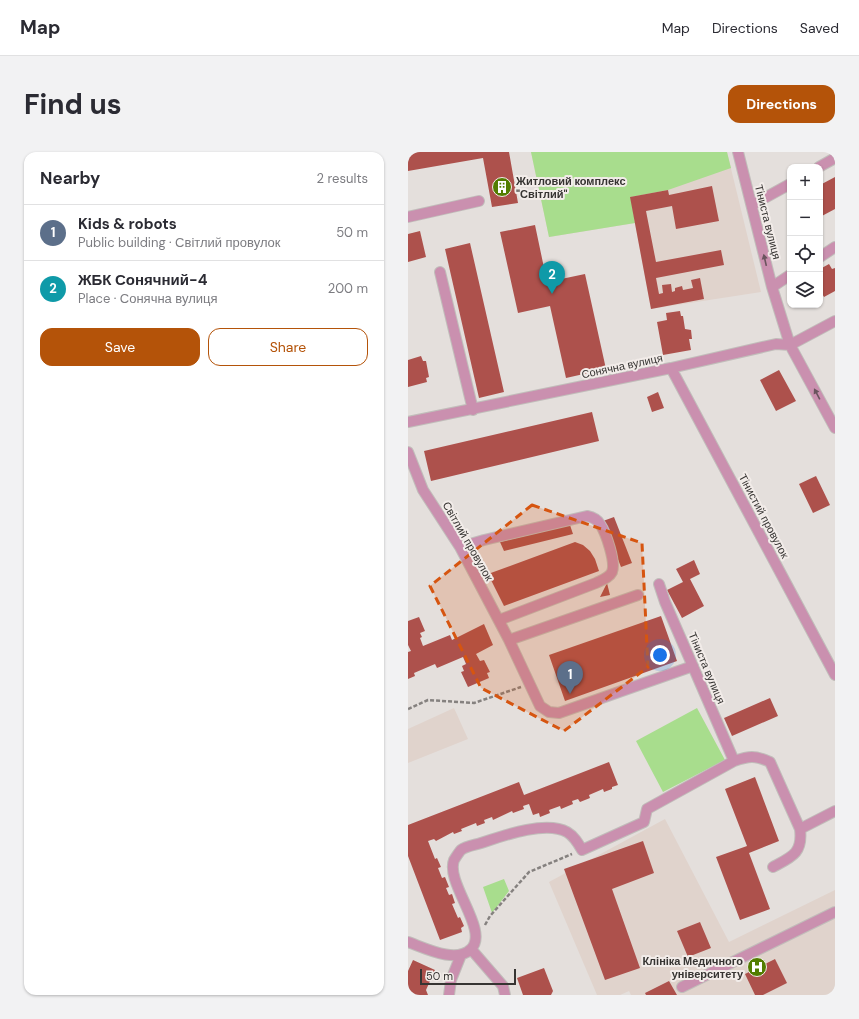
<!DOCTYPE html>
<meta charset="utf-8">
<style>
:root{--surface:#fff;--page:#f2f2f3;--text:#2b2b33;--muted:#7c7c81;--line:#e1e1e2;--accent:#b45309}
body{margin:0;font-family:"DM Sans",sans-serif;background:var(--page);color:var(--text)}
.controls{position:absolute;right:12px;top:12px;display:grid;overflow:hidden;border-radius:8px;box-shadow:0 1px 3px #0004}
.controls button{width:36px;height:36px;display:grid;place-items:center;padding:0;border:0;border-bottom:1px solid var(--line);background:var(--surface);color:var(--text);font:20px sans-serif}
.scale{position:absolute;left:12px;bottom:10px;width:96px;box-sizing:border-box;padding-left:4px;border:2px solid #363432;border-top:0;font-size:11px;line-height:14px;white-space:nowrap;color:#363432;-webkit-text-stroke:3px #f2ece9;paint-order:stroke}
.you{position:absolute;left:252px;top:503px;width:14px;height:14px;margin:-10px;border:3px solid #fff;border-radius:50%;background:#1a73e8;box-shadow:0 0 0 6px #1a73e833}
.badge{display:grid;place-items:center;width:26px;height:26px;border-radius:50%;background:var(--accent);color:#fff;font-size:13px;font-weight:700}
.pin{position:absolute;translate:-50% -33px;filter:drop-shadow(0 1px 2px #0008)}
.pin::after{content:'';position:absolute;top:21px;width:14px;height:12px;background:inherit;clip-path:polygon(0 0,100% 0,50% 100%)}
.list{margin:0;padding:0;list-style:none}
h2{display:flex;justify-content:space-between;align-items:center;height:52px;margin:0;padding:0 16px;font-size:17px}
h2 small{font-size:13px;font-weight:400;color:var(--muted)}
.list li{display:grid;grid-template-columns:26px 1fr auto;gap:12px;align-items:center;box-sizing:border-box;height:56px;padding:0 16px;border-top:1px solid var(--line)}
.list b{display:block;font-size:15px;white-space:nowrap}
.list p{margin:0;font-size:13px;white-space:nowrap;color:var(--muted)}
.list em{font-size:13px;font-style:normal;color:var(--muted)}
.actions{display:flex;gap:8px;padding:12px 16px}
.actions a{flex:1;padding:9px 0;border:1px solid var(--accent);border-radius:12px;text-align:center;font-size:14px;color:var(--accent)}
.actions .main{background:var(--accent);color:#fff}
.icon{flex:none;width:22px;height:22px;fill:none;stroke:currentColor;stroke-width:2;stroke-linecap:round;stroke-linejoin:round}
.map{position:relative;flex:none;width:427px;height:843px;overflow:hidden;border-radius:12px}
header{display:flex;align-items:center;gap:24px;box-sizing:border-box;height:56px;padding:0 20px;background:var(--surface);border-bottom:1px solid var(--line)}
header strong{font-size:19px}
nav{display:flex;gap:22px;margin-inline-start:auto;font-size:14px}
.intro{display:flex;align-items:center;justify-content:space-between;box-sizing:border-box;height:96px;padding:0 24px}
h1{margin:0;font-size:28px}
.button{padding:10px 18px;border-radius:12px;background:var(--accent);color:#fff;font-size:14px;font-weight:700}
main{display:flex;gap:24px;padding:0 24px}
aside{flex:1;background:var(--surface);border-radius:12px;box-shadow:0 1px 3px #0004}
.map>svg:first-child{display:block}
</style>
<header>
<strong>Map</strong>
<nav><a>Map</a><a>Directions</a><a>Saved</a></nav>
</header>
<div class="intro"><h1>Find us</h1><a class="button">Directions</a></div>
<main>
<aside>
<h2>Nearby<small>2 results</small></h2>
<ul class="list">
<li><span class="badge" style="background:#5c6f8a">1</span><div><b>Kids &amp; robots</b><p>Public building · Світлий провулок</p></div><em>50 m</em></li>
<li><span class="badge" style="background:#0f9aa8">2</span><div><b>ЖБК Сонячний-4</b><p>Place · Сонячна вулиця</p></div><em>200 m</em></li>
</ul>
<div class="actions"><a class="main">Save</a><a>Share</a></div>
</aside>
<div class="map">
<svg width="427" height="843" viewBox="0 0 427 843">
<rect width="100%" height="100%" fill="#e4dfdc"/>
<path fill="#e0d3cc" d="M123,0H319L353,140L243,157L227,71L141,85Z
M46,556L60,587L0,611V577Z
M257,667L321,790L427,738V843H223L221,839L212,843H189L141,730Z"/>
<path fill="#a8dd8d" d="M123,0H319L323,16L260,38L223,45L227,71L141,85Z
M289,556L317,608L255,640L228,589Z
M96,727L101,739L84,761L75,735Z"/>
<path fill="#ad514c" d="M0,0H101L110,51L84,55L75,6L0,19Z
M427,25V57L412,65V33Z
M304,34L311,69L268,77L264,54L238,59L248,110L313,98L316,113L248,126L251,142L255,141L254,133L263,132L264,140L267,139V136L274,134L275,138L285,136L283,128L292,126L296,147L243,157L222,45L260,38L261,43Z
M127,73L139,130L177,122L198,217L158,226L142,154L110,161L92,80Z
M12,79L18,105L0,110V82Z
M62,91L96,240L71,246L37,97Z
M421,112L424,117L427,116V139L416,145L412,138V117Z
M272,159L273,164H275L277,177L283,178L284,187H281L283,198L255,203L249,170L259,168L258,161Z
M13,204L15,209H18L21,225L18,226L19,230L0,235V208Z
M371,218L388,249L368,259L352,228Z
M250,240L256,256L244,260L239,245Z
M184,260L191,289L23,329L16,299Z
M408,324L422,353L405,361L391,332Z
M206,365L224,411L213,415L195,369Z
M162,373L165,382L96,399L92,390Z
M167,390L175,393L182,399L187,407L191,419L96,454L80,422Z
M286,408L292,422L282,427L296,454L274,466L259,438L275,430L268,417Z
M199,431L202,443L192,445Z
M253,464L269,509L157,549L141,503Z
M11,465L17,479L12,481L14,485L12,486L15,494L42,483L44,488L76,472L85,493L68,502L72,509L76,508L82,520L79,521L81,526L60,535L53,520L56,519L54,514L58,512L55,505L29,516L27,512L6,521L7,524L0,527V500L3,499L0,493V469Z
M362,546L370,564L324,584L316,566Z
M201,610L210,633L204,635V637L196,640L195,637L181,643L182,646L172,650L170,647L164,649L165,652L153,657L152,654L141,658L142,661L132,665L131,661L125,663L121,652L115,654L116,657L105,661L104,659L85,668L84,665L76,668L77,671L69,674L68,671L53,677L54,679L46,682L45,680L28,689L26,687L20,689L27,707L29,706L33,715L30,716L34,726L37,725L41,735L38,736L41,743L44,742L47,751L44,752L50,766L52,765L56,774L53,776L54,780L32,788L0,704V673L111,630L116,643Z
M347,625L371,689L341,701L362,757L332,768L308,705L339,694L317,637Z
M235,689L246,721L204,737L232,816L197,828L156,717Z
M292,770L303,796L280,805L269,779Z
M367,807L379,831L355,843H347L337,822Z
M5,808L27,818L18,838L20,843H0V819Z
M136,816L145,839L143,843H115L109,826Z
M261,829L269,843H238L237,841Z"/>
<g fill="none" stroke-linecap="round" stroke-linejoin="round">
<g stroke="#c1bdba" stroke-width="12">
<path id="minor" d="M330,0L364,135L382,193L427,276
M411,15L427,6
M344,53L382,32
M0,65L71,49
M412,105L427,95
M32,120L65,258
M364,135L382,123
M263,216L427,523
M0,270L263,216L368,192L382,193L427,169
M0,300L15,338L52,395L101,488L132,554L141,560L151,561L285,514
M52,395L76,388L179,364C184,365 189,367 192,372C198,381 208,410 204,420C201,426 194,428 188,431L91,468
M251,432L257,450L326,609
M101,488L230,443
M365,715C384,705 395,701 392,677
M0,790C17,796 48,812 63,797C82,779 37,731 46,708C48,705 51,700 53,698C58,694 67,693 73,691C94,684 138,668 159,680C166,684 170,691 174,698L236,670L239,657L326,609C341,604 347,603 362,610L392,677L427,659
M63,797L95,834L97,843
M274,835L427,760
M41,843L43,828L53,803"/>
</g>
<path stroke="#85817f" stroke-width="2.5" stroke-dasharray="4 2" stroke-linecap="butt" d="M0,557L20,548L66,551L113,535
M77,773L82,764L121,720L164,702"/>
<use href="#minor" stroke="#ca90af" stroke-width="10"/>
</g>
<defs><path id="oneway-solid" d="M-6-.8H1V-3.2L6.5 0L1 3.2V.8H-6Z"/></defs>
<g fill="#6a545e">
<use href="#oneway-solid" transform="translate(357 108) rotate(-103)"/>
<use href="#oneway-solid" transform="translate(409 242) rotate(-118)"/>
</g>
<path fill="#d65510" fill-opacity="0.2" stroke="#d65510" stroke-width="3" stroke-dasharray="8 5" stroke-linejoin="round" d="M124,353L234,391L240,515L156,579L73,536L22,434Z"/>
<defs>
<g id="building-disc" transform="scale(1)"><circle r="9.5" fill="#527d00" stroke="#f2ece9"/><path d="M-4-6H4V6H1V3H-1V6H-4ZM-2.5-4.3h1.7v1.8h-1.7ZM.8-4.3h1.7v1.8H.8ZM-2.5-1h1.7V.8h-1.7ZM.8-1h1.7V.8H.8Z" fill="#fff"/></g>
<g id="hospital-disc" transform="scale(1)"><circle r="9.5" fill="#527d00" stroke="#f2ece9"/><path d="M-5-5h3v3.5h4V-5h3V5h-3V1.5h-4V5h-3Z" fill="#fff"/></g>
</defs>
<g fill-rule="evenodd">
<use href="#building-disc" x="94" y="35"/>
<use href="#hospital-disc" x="349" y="815"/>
</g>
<g text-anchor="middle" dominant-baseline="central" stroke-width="4" stroke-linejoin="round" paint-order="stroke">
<g font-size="11" font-weight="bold" fill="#363432" stroke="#f2ece9" text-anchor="start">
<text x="108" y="29">Житловий комплекс<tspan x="108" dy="13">"Світлий"</tspan></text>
<text x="335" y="809" text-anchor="end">Клініка Медичного<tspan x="335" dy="13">університету</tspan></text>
</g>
<g font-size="11" fill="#363432" stroke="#f2ece9">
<text transform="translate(360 70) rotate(76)">Тіниста вулиця</text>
<text transform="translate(214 214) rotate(-12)">Сонячна вулиця</text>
<text transform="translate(356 364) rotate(62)">Тінистий провулок</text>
<text transform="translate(60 389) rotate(60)">Світлий провулок</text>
<text transform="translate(299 516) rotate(67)">Тіниста вулиця</text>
</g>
</g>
</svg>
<div class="controls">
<button>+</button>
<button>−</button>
<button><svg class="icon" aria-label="locate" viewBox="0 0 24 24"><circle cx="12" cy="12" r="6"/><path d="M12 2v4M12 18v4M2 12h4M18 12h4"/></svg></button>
<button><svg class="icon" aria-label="layers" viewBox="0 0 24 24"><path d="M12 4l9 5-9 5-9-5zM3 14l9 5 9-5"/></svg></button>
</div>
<div class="scale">50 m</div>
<div class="you"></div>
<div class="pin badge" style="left:162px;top:542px;background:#5c6f8a">1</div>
<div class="pin badge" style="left:144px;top:142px;background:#0f9aa8">2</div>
</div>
</main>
